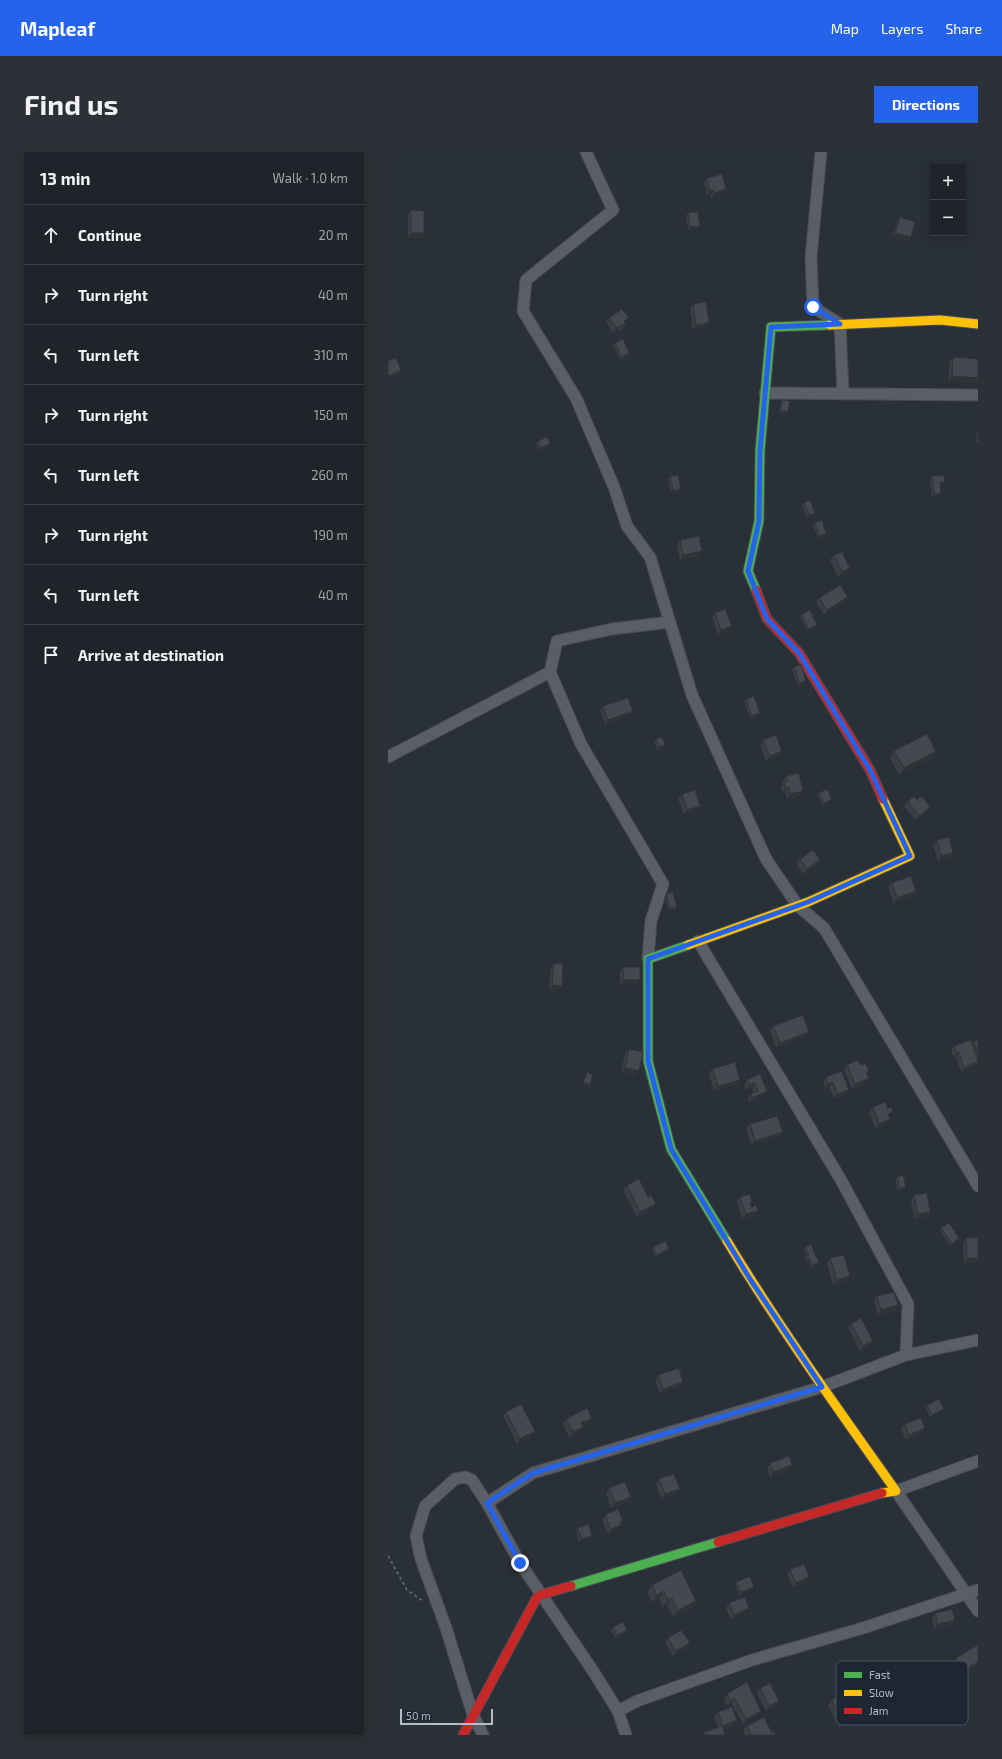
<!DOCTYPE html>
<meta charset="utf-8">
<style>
:root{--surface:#20242a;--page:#2d3036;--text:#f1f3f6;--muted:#a2a4a8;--line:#3d4147;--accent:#2563eb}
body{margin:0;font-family:"Exo 2",sans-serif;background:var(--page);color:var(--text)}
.controls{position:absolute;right:12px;top:12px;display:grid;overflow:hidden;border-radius:0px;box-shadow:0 2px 10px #0003}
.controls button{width:36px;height:36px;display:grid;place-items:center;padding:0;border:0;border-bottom:1px solid var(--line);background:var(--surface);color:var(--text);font:20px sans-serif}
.scale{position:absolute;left:12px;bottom:10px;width:93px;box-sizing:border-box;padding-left:4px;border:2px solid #b4bcc9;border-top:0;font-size:11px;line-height:14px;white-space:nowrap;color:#b4bcc9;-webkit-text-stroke:3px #1d2633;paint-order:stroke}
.stop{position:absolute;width:12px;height:12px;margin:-9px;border:3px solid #2563eb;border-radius:50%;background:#fff}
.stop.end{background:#2563eb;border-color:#fff;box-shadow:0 1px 4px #0008}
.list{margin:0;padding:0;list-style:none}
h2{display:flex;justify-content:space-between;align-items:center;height:52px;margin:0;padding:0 16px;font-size:17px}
h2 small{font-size:13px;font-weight:400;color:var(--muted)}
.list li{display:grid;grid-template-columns:26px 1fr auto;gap:12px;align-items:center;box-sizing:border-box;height:60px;padding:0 16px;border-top:1px solid var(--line)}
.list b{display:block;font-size:15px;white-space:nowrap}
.list em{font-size:13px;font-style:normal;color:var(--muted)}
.icon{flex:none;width:22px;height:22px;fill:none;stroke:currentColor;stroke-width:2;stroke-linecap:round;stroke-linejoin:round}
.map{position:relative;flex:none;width:590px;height:1583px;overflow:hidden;border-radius:0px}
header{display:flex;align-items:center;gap:24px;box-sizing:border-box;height:56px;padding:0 20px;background:var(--accent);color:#fff}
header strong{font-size:19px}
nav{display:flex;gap:22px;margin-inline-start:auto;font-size:14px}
.intro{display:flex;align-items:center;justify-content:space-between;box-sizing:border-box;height:96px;padding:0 24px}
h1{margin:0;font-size:28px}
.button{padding:10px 18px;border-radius:0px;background:var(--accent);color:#fff;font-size:14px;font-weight:700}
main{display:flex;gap:24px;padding:0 24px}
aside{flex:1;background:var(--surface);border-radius:0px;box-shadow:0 2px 10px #0003}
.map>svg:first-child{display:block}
</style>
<header>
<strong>Mapleaf</strong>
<nav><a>Map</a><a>Layers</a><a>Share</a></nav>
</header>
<div class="intro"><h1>Find us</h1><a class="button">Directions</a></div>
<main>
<aside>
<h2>13 min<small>Walk · 1.0 km</small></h2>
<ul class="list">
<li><svg class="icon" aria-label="ahead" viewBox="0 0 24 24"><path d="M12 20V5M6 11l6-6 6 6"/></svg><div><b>Continue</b></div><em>20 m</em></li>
<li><svg class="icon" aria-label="right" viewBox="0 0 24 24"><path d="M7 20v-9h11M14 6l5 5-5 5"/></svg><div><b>Turn right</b></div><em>40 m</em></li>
<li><svg class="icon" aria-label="left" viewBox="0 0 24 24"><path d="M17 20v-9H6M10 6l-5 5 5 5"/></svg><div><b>Turn left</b></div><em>310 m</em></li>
<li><svg class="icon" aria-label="right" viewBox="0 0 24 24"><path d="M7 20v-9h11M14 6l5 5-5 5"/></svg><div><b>Turn right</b></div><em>150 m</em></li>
<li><svg class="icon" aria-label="left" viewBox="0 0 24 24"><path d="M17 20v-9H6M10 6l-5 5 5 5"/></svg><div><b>Turn left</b></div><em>260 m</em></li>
<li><svg class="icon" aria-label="right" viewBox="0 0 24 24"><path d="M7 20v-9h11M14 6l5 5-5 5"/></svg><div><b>Turn right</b></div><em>190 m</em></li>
<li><svg class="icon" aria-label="left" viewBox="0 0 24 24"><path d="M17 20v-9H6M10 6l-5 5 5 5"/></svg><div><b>Turn left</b></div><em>40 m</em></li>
<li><svg class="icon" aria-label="arrive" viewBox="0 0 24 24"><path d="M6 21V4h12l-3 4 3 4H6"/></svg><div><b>Arrive at destination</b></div></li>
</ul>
</aside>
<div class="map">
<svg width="590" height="1583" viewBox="0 0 590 1583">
<rect width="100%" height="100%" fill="#2a3038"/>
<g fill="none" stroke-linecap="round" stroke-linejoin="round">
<g stroke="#484c53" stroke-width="13">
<path id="street" d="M198,0L225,58L138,128L135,159L188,246L226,335L239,374L262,405L304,543L378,707L410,754L436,776L590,1034
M433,0L423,105L425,155L452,172L455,242
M377,241L590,243
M162,520L169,489L224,477L282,470
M0,605L162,520L193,592L275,732L263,769L260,807
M518,1203L590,1188
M590,1309L508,1339L590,1459
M99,1351L145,1321L434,1235L518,1203L520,1152L453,1028L310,789
M95,1583L85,1563L58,1476L33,1407L28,1384L37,1354L67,1327L77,1325L84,1328L99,1351L132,1411L205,1519L230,1559
M238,1583L230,1559L249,1549L364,1508L475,1476L590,1438"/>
</g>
<g stroke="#484c53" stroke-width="11">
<path id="fast" d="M368,438L360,419L371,369L372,299L383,175L442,173
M300,793L260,807V909L283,997L339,1089
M183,1434L330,1390"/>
</g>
<g stroke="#484c53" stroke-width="11">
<path id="slow" d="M442,173L552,168L590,172
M300,793L420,750L522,704L495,647
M339,1089C391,1175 450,1257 508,1339L494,1341"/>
</g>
<g stroke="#484c53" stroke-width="11">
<path id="jam" d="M368,438L379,467L411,501L482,618L495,647
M330,1390L494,1341
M75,1583L148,1447L152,1443L183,1434"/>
</g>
<path stroke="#5d636a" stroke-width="2" stroke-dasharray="3 3" stroke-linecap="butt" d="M0,1404L19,1438L35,1449"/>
<use href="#street" stroke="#5a5e66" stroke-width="11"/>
<use href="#fast" stroke="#4caf50" stroke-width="9"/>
<use href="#slow" stroke="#ffc107" stroke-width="9"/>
<use href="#jam" stroke="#c62828" stroke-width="9"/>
</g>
<path fill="#3a3f45" d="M319,26L338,37L334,41L323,46L322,43L319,44L316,31Z
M23,58L36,81L33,86H20V63Z
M300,61L310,76L300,78L298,64Z
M512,65L519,90L504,85L509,70Z
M305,152L321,171L317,176L305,178L302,156Z
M221,166L237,171L235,177L232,179L230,177L225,181L218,170Z
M227,191L241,201L240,204L232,207L225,193Z
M565,205L590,207L560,229L562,209Z
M394,248L398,263L391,261L393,250Z
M590,276V290H588L589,278Z
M150,289L162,292L160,295L150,298L148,291Z
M544,324L555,332L552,333L551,343L544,344L542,326Z
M282,325L292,340L283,341L280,327Z
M416,351L427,361L425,363L419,366L414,353Z
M427,370L438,382L436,384L430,386L425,373Z
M292,388L311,404L292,408L289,393Z
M446,403L459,421L450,425L442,408Z
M431,446L456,450L436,463L428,450Z
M327,461L344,474L340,479L330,483L324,466Z
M414,462L429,473L427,475L419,479L412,464Z
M406,515L417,531L410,534L404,517Z
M358,547L372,561L370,563L362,566L356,549Z
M215,554L245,559L241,564L217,572L212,559Z
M268,587L276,595L269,598L266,590Z
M375,588L394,599L391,604L378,609L372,593Z
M506,599H548L543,606L511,623L502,606Z
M398,624L415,639L412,644L399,647L397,640L394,641L393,636L395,632L394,629Z
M431,641L444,647L442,649L435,653L429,643Z
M294,642L312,654L309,658L296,663L290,647Z
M520,649L542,655L539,659L527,668L516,654Z
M549,688L562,705L550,709L545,693Z
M412,707L429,713L415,722L408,711Z
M504,731L528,739L525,744L506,751L500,735Z
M278,742L288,757L281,759L276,745Z
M166,811L174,834L170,838H161L163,816Z
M235,815L249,833H232V820Z
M385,874L421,880L418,884L388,896L382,879Z
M590,888V914L588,911L586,914L573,920L568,905H566L563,899L566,894L584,892L586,890Z
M241,897L247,924L233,920L237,902Z
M459,913L479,921L481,926L478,931L464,937L456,918Z
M324,917L349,932L326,939L321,922Z
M454,919L457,942L446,947L441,935L437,936L435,930L438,925Z
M372,922L379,939L376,944L361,950L360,947L363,942L366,941L364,936L358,938L356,933L359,928Z
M485,955L501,965L499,972L488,977L481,960Z
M362,972L395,980L391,985L363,993L358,977Z
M509,1025L517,1037L510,1039L507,1027Z
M239,1033L265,1057L249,1065L235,1038Z
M526,1043L539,1065L526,1067L523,1048Z
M352,1045L364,1050L362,1052L363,1055L370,1059L367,1064L354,1067L349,1050Z
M553,1076L571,1086L570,1089L562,1094L552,1079Z
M578,1086H590V1108L588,1111H576L575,1091Z
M265,1095L280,1099L267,1105L264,1097Z
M417,1095L429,1113L423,1116L420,1108L418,1109L416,1106L418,1104L416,1097Z
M442,1106L462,1124L459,1129L445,1133L439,1111Z
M489,1144L507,1158L490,1163L486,1149Z
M463,1172L485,1189L482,1193L472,1199L460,1176Z
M270,1223L295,1230L292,1235L272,1241L267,1228Z
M539,1253L554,1259L542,1265L537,1255Z
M118,1260L144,1284L129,1292L115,1264Z
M204,1266L201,1270L194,1274L195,1275L192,1280L181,1285L175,1272L178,1267Z
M517,1272L537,1276L534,1281L518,1288L513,1277Z
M382,1311L401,1318L382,1325L379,1316Z
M271,1327L288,1342L273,1347L268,1332Z
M221,1336L243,1345L240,1350L223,1356L218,1341Z
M217,1363L235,1369L230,1377L220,1382L214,1368Z
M190,1376L204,1384L203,1386L191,1390L188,1378Z
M402,1418L418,1430L405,1435L399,1422Z
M348,1430L366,1435L365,1437L351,1443L347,1432Z
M264,1433L308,1449L303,1456L285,1465L279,1453L275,1455L271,1446L264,1450L259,1440Z
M341,1451L358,1461L342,1467L338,1456Z
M547,1461L567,1468L564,1473L546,1477L544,1466Z
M225,1475L239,1478L237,1481L227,1486L223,1478Z
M280,1486L298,1496L285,1504L277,1491Z
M568,1506L590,1513L572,1523L565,1510Z
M527,1519L554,1522L551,1527L529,1537L524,1524Z
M482,1522L505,1524L502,1529L484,1537L483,1547L466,1553L471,1562L467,1567L451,1575L440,1553L444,1548L464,1550L461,1542L463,1538L461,1540L456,1529L457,1526L475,1530L474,1533L470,1535L481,1530L479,1527Z
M359,1530L369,1563L355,1572L343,1551L339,1553L336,1547L339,1542Z
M372,1536L391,1549L388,1554L378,1559L368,1540Z
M330,1560L349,1568L345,1573L335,1577L336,1583H314L315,1581L330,1576L326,1565Z
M359,1574L384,1581L388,1583H357L355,1578Z"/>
<path fill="#303338" d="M338,37L334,41L323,46L326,41Z
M326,38L322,43L319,44L322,39Z
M312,74L310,76L300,78L302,75Z
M23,81H36L33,86H20Z
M507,81L523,85L519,90L504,85Z
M321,171L317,176L305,178L308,173Z
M234,172L230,177L225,181L229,176Z
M238,172L235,177L232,179L235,174Z
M241,201L240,204L232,207L234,205Z
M13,218L10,223L0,227V225L1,224Z
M564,224L590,226V232L560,229Z
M392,259L400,260L398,263L391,261Z
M162,292L160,295L150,298L152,296Z
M552,330H557L555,332L550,333Z
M293,337L292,340L283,341L285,339Z
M553,341L551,343L544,344L546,342Z
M427,361L425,363L419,366L421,363Z
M438,382L436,384L430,386L431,384Z
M314,399L311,404L292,408L295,403Z
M462,416L459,421L450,425L454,420Z
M460,445L456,450L436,463L439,458Z
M429,473L427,475L419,479L420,477Z
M344,474L340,479L330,483L333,478Z
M418,529L417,531L410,534L411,531Z
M245,559L241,564L217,572L220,568Z
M372,561L370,563L362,566L363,564Z
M277,593L276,595L269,598L271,595Z
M394,599L391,604L378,609L382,604Z
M548,599L543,606L511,623L516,616Z
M401,635L397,640L394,641L397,636Z
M415,639L412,644L399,647L402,642Z
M444,647L442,649L435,653L436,651Z
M312,654L309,658L296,663L299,658Z
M542,655L539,659L527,668L531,664Z
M565,701L562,705L550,709L553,704Z
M432,708L429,713L415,722L419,717Z
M528,739L525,744L506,751L509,746Z
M289,755L288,757L281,759L282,757Z
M236,828H252L249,833H232Z
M164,833L174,834L170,838H161Z
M421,880L418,884L388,896L392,891Z
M571,900L568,905H566L569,901Z
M590,909L586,914L573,920L576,916Z
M237,916L251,919L247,924L233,920Z
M481,926L478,931L464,937L467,932Z
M352,928L349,932L326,939L330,934Z
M195,930L202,933L200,935L193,933Z
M445,930L441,935L437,936L440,932Z
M367,931L364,936L358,938L362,933Z
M461,938L457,942L446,947L449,942Z
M379,939L376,944L361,950L364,946Z
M505,960L501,965L500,962Z
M502,967L499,972L488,977L491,972Z
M395,980L391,985L363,993L367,989Z
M518,1035L517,1037L510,1039L512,1036Z
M268,1052L265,1057L249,1065L252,1060Z
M370,1059L367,1064L354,1067L358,1062Z
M542,1060L539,1065L526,1067L530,1062Z
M571,1086L570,1089L562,1094L564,1092Z
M281,1097L280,1099L267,1105L269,1103Z
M579,1106H590V1108L588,1111H576Z
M431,1111L429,1113L423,1116L424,1113Z
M462,1124L459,1129L445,1133L449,1128Z
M510,1153L507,1158L490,1163L493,1158Z
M485,1189L482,1193L472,1199L475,1194Z
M295,1230L292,1235L272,1241L275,1237Z
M556,1257L554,1259L542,1265L544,1263Z
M204,1266L201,1270L190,1276L193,1271Z
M195,1275L192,1280L181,1285L185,1280Z
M537,1276L534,1281L518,1288L521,1283Z
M147,1279L144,1284L129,1292L132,1287Z
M404,1313L401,1318L382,1325L385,1320Z
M292,1337L288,1342L273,1347L277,1342Z
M243,1345L240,1350L223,1356L227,1351Z
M235,1369L230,1377L220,1382L223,1377L232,1370Z
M204,1384L203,1386L191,1390L193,1387Z
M421,1425L418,1430L405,1435L408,1431Z
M366,1435L365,1437L351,1443L353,1440Z
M276,1439L271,1446L264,1450L269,1443Z
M284,1446L279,1453L275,1455L280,1448Z
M308,1449L303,1456L285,1465L290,1458Z
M361,1456L358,1461L342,1467L346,1463Z
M567,1468L564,1473L546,1477L550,1472Z
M239,1478L237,1481L227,1486L229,1483Z
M302,1491L298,1496L285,1504L288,1499Z
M590,1510V1513L572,1523L576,1518Z
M554,1522L551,1527L529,1537L532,1532Z
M505,1524L502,1529L484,1537L487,1532Z
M475,1530L474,1533L465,1538L464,1537L461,1540L463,1537Z
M486,1542L483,1547L466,1554L469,1549Z
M346,1546L343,1551L339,1553Z
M391,1549L388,1554L378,1559L381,1554Z
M373,1559L369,1563L355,1572L358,1567Z
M471,1562L467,1567L451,1575L454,1571Z
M349,1568L345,1573L331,1579L335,1574Z"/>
<path fill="#444950" stroke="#303338" d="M334,22L338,37L326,41V38L322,39L319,26Z
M23,58L36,59V81H23Z
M310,60L312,74L302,75L300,61Z
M512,65L527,70L523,85L507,81Z
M318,150L321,171L308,173L305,152Z
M234,157L241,166L236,169L238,172L235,174L234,172L229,176L221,166Z
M235,187L241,201L234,205L227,191Z
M565,205L590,207V226L564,224Z
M8,206L13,218L1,224L0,221V209Z
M394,248L402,249L400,260L392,259Z
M159,285L162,292L152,296L150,289Z
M290,323L293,337L285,339L282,325Z
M556,323L557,330H552L553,341L546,342L544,324Z
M422,348L427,361L421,363L416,351Z
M434,368L438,382L431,384L427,370Z
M311,384L314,399L295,403L292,388Z
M454,400L462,416L454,420L446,403Z
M452,433L460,445L439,458L431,446Z
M337,457L344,474L333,478L327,461Z
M422,458L429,473L420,477L414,462Z
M413,512L418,529L411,531L406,515Z
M366,544L372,561L363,564L358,547Z
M240,546L245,559L220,568L215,554Z
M539,582L548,599L516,616L506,599Z
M388,583L394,599L382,604L375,588Z
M274,585L277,593L271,595L268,587Z
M411,621L415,639L402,642L401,635L397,636L396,631L399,630L398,624Z
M439,637L444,647L436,651L431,641Z
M307,638L312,654L299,658L294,642Z
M526,644L529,648L534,644L542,655L531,664L520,649Z
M561,685L565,701L553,704L549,688Z
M425,698L432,708L419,717L412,707Z
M523,724L528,739L509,746L504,731Z
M285,740L289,755L282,757L278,742Z
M166,811L175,812L174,834L164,833Z
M235,815H252V828H236Z
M415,863L421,880L392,891L385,874Z
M583,888L590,909L576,916L571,900L569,901L566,894Z
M590,888V901L586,890Z
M241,897L255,900L251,919L237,916Z
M470,908L473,913L477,911L481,919L478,920L481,926L467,932L459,913Z
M347,910L352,928L330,934L324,917Z
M454,919L461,938L449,942L445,930L440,932L438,925Z
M199,920L205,923L202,933L195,930Z
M372,922L379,939L364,946L363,942L370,939L367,931L362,933L359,928Z
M497,950L500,956L503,955L505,960L500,962L502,967L491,972L485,955Z
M389,964L395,980L367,989L362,972Z
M515,1023L518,1035L512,1036L509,1025Z
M251,1027L260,1045L263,1043L268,1052L252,1060L239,1033Z
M539,1041L542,1060L530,1062L526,1043Z
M362,1042L364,1050L362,1051L363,1055L368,1053L370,1059L358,1062L352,1045Z
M561,1071L571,1086L564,1092L553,1076Z
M578,1086H590V1106H579Z
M278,1089L281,1097L269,1103L265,1095Z
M423,1092L431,1111L424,1113L421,1106L419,1107L418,1104L421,1103L417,1095Z
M456,1103L462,1124L449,1128L442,1106Z
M506,1140L510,1153L493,1158L489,1144Z
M473,1166L485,1189L475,1194L463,1172Z
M291,1216L295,1230L275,1237L270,1223Z
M551,1247L556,1257L544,1263L539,1253Z
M133,1252L147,1279L132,1287L118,1260Z
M199,1256L204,1266L193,1271L195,1275L185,1280L178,1267Z
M533,1266L537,1276L521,1283L517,1272Z
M401,1304L404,1313L385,1320L382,1311Z
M286,1322L292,1337L277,1342L271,1327Z
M237,1330L243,1345L227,1351L221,1336Z
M230,1357L235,1369L232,1370L233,1373L223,1377L217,1363Z
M201,1372L204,1384L193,1387L190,1376Z
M416,1412L421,1425L408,1431L402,1418Z
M293,1418L308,1449L290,1458L284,1446L280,1448L276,1439L269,1443L264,1433Z
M362,1424L366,1435L353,1440L348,1430Z
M357,1445L361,1456L346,1463L341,1451Z
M564,1457L567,1468L550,1472L547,1461Z
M235,1470L239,1478L229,1483L225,1475Z
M293,1478L302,1491L288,1499L280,1486Z
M590,1493V1510L576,1518L568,1506Z
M359,1530L373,1559L358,1567L346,1546L343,1549L339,1542Z
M382,1531L391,1549L381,1554L372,1536Z
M459,1540L471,1562L454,1571L444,1548Z
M344,1555L349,1568L335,1574L330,1560Z
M376,1565L384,1581L386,1580L388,1583H363L359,1574Z
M334,1574L337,1582L334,1583H316L315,1581Z"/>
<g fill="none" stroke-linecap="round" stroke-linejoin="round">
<path stroke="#2563eb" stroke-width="5" d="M132,1411L99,1351L145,1321L434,1235L362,1127L283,997L260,909V807L420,750L522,704L482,618L411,501L379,467L360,419L371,369L372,299L383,175L452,172L425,155"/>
</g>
<rect x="448" y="1509" width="132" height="64" rx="6" fill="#1d2633" stroke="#4a5360" stroke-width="1"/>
<rect x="456" y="1520" width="18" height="6" fill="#4caf50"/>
<rect x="456" y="1538" width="18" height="6" fill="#ffc107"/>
<rect x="456" y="1556" width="18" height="6" fill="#c62828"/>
<g font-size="11" fill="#b4bcc9">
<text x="481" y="1527">Fast</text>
<text x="481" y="1545">Slow</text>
<text x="481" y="1563">Jam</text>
</g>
</svg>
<div class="controls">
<button>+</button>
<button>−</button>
</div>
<div class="scale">50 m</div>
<div class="stop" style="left:425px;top:155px"></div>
<div class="stop end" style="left:132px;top:1411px"></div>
</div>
</main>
